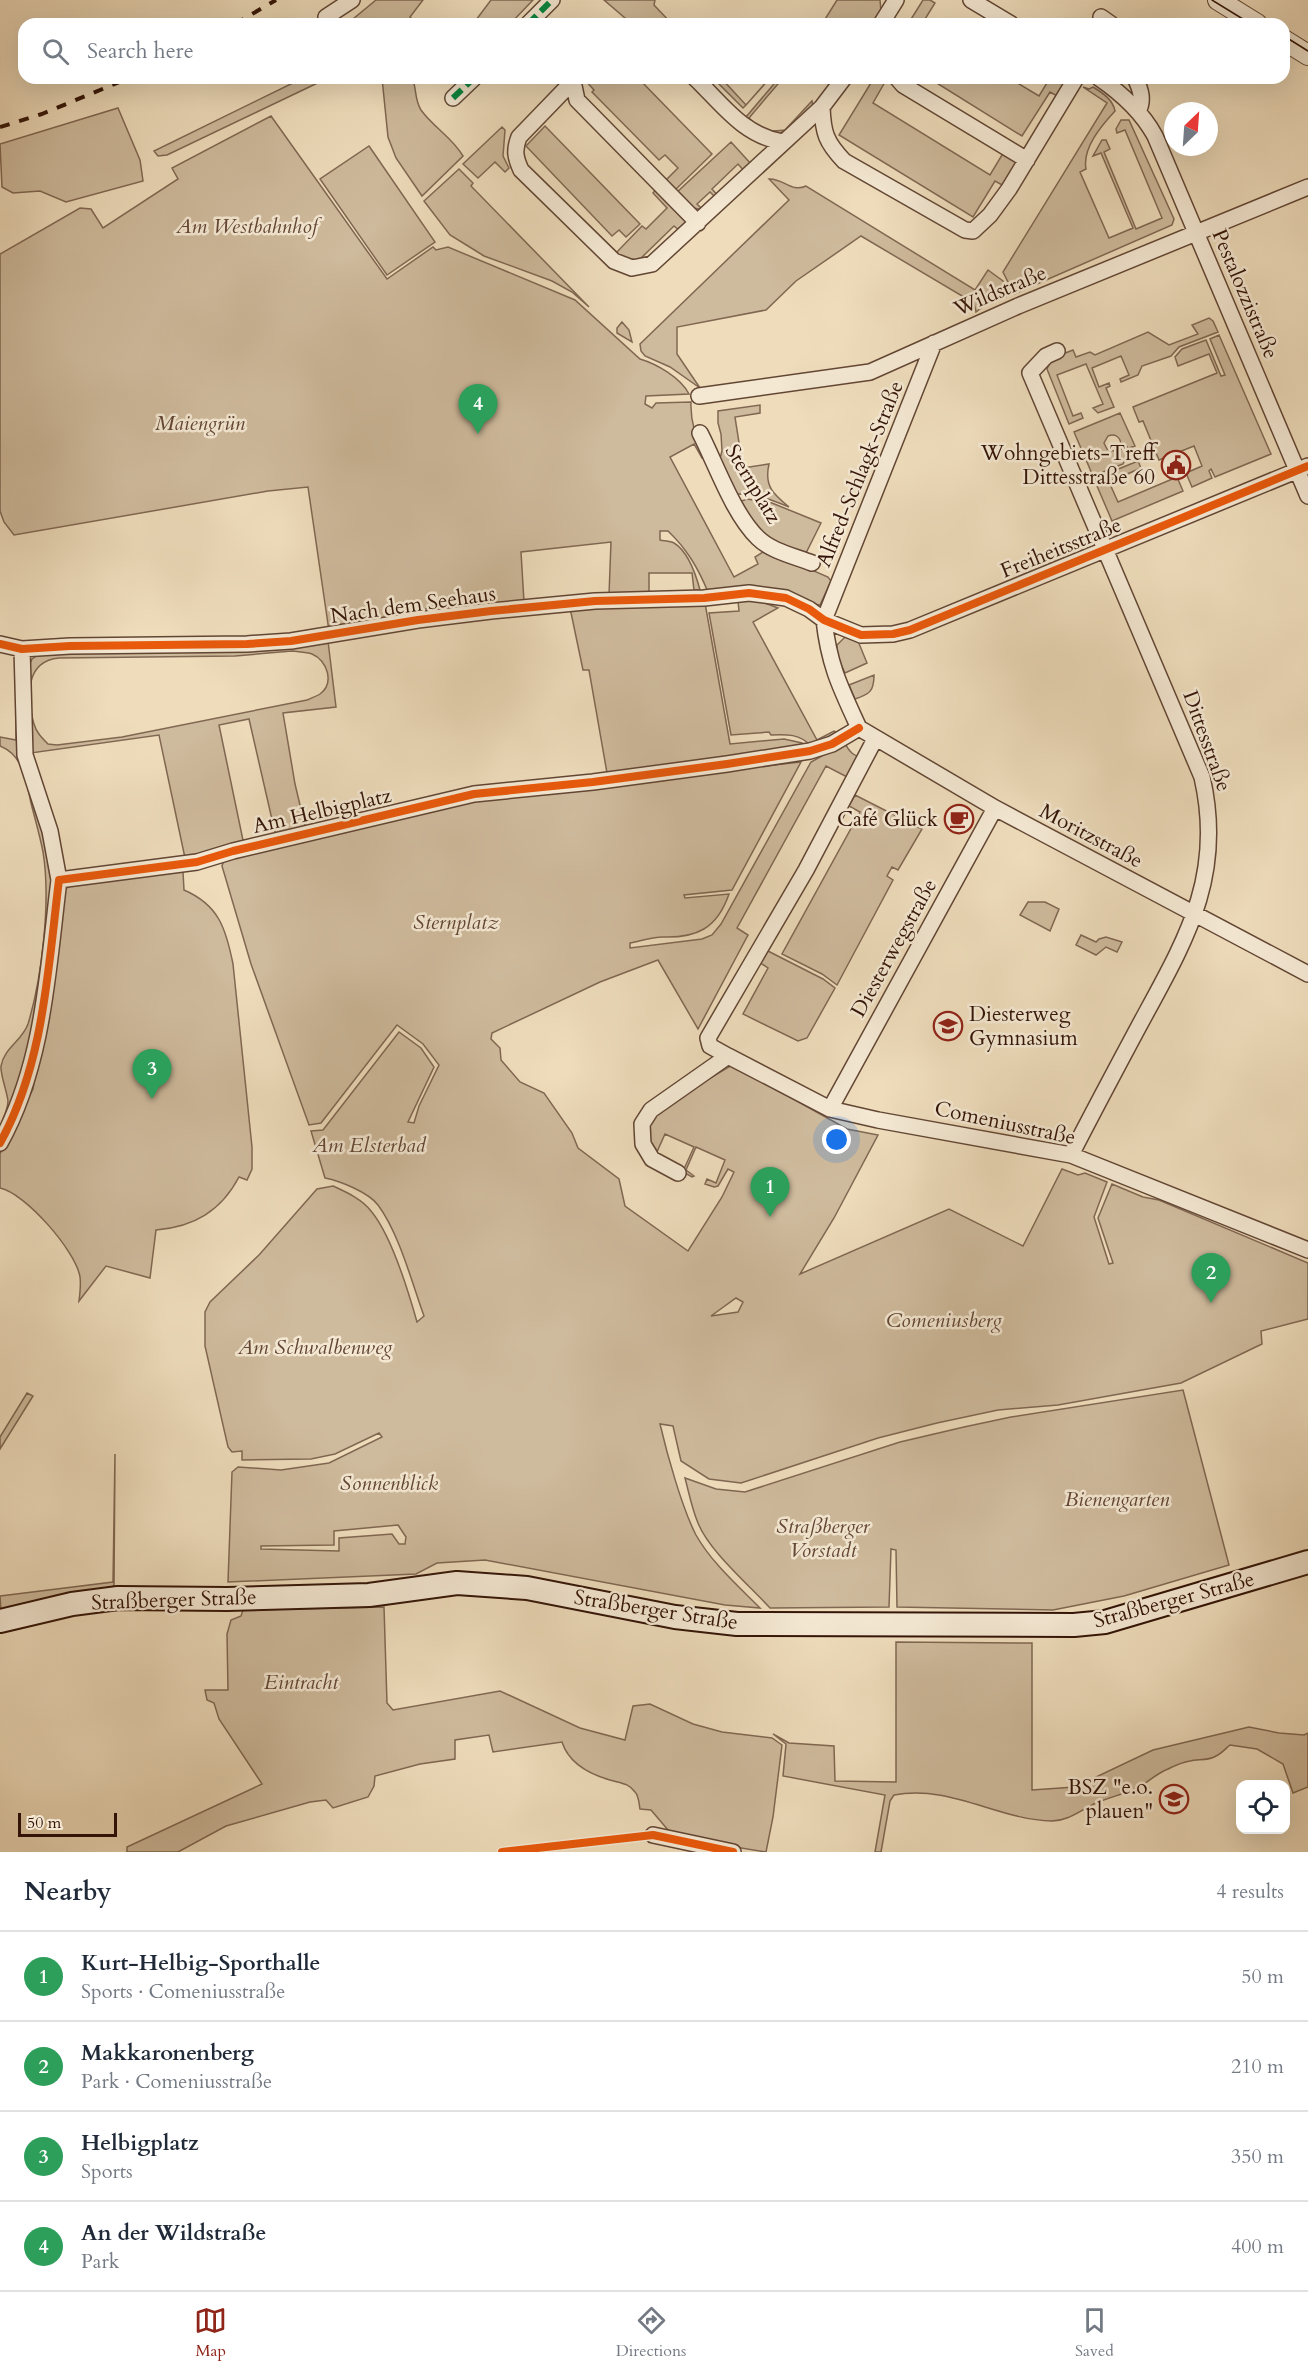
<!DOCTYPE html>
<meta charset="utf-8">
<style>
:root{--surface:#fff;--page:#f6f6f7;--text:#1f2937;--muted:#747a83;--line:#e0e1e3;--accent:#8f2418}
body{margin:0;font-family:Cardo,serif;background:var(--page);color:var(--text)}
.controls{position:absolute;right:18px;bottom:18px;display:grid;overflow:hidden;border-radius:12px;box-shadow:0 6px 24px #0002}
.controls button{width:54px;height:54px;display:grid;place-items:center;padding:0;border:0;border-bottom:2px solid var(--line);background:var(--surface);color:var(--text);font:30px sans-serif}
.compass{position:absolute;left:1164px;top:102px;width:54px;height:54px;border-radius:50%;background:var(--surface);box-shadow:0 6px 24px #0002;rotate:25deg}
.scale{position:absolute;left:18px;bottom:15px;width:99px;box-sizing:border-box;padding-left:6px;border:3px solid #331407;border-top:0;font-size:16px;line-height:21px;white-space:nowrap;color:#331407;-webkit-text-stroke:4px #f4e8d3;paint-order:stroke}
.you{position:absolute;left:837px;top:1140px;width:21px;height:21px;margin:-15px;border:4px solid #fff;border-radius:50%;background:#1a73e8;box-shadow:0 0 0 9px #1a73e833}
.badge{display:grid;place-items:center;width:39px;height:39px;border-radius:50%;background:var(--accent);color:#fff;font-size:20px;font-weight:700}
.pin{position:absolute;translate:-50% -50px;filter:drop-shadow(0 2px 3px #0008)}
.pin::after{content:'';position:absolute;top:32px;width:21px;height:18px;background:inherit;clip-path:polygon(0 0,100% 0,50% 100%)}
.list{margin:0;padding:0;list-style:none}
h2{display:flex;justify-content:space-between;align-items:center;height:78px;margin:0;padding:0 24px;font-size:26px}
h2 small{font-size:20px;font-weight:400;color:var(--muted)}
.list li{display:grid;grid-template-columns:39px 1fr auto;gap:18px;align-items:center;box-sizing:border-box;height:90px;padding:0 24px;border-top:2px solid var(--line)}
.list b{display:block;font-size:22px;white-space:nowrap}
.list p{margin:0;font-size:20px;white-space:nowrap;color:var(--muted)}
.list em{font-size:20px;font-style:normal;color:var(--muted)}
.icon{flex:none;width:33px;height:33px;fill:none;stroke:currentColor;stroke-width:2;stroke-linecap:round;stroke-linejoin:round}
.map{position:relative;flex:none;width:1308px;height:1852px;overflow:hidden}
.search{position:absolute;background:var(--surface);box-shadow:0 6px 24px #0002;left:18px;right:18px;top:18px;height:66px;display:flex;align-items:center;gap:15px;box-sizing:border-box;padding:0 21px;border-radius:18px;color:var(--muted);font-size:22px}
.sheet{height:438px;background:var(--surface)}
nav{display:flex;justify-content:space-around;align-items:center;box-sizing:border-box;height:84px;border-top:2px solid var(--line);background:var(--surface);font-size:16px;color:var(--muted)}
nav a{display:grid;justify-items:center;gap:3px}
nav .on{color:var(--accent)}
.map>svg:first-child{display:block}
</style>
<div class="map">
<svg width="1308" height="1852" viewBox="0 0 1308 1852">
<rect width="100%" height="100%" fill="#eedcbb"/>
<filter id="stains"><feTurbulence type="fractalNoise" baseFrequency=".00333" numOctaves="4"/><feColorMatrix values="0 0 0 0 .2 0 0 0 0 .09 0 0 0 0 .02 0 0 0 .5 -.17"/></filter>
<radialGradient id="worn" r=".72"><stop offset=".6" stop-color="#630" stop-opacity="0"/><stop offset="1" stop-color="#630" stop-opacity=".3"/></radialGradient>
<path fill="#ceba9c" stroke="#806752" stroke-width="1.5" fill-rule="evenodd" d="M376,0H423L410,17L418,24H347Z
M491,0H533L510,24H473Z
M604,0H655L654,5L672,24H632Z
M837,0H880L881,12L875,24H822Z
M923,0H930L935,3L922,24H908Z
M303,78H328L167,155L158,156L154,151Z
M382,78H412C417,88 414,99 421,110C433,127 452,137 463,156L422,196L396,158L388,137Z
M583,78H638L712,154L673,192L664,182L678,168L665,155L659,160L592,92L594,90Z
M713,78H721L746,105L770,78L746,105L743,108Z
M779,78H783L749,118C762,133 766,132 785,130L812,101L813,107C793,130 779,143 749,125L746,117Z
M874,78L885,82L873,103L990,175L1005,150L1020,159L1004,186L995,181L973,217L839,135Z
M937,78H1009L1039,96L1050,78H1071L1059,97L1050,92L1022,136L935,82Z
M1083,87L1089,89L1093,87C1103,93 1113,100 1115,111C1102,125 1082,148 1086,169L1080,172L1109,238L1133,228L1101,153L1093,156L1102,140H1106L1110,149L1104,152L1136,229L1162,218L1125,130L1117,133L1116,129L1121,120H1129L1174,219L1172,225L1014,294L1003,272L1107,103Z
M118,108L140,160L143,181L66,202L40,191L13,193L2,187L0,144Z
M271,116L387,279L433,247L436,250L448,247L575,300L640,359C657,364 681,378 689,394L646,396L645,404L652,408L656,403L691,402C690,422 696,439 705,456L702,458L694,444L670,457L734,577L758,564L755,557L766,550L828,577L831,581L820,605L708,592C698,568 687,549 668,531H660V540C664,541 670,541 674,543C689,552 696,575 700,590H694L692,573H649V594L609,595L611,542L521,552L524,602L473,609L460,603L420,610L410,618L329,631L308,487L268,491L14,535L4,522L0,511V254L80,208L91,209L103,228L178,179L172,168Z
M545,126L640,224L626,237L619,230L612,236L526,146Z
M502,127L505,130L503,156L509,168L505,172L495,162L478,178L463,164Z
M731,142L752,165L745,172L738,164L712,189L719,197L717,199L710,192L697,204L703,210L694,208L675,194Z
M369,146L435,242L387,275L320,179Z
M459,169L473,183L471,186L589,307L572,292L552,281L484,256L468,246L450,235L424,201Z
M769,179C783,178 792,193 806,186L975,290L988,270L1003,281L1010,295L985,305L976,312L974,303L861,236L796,281L766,310L677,327V354L700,388L670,367L645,356L641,351L640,344L789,200Z
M658,187L686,219V228L681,232L674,226L638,261L631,263L615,254L642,226L646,229L667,208L653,193Z
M1209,318L1213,321L1218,332L1179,347L1171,356L1142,366L1138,375L1121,382L1120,379L1129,375L1121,356L1092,368L1099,387L1109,383L1110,386L1106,388L1114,407L1098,413L1093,408L1103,404L1086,364L1057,375L1073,416L1081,413L1083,418L1069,424L1047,369C1051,358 1062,354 1073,350L1076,357L1090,352L1095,355L1148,332L1169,345L1198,334L1192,325Z
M622,322L629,330L632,342L617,333V328Z
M1219,335L1271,454L1215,477L1211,469L1209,471L1212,478L1192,487L1186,473L1202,466L1194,446L1159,460L1143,421L1139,422L1133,407L1217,373L1209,354L1178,366L1175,357L1182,349L1206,340L1221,376L1225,375L1210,339Z
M760,405V413L735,417L743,468L769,464C764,486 773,494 789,507C772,500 755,493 736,494L719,462L722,451L721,434L718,423V411Z
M1120,413L1135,446L1129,448L1121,444C1120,437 1115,433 1108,436L1104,443L1107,449L1114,451L1119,448L1129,452L1123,464L1093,476L1074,432Z
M1138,461L1141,468L1109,482L1118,502L1177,477L1183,491L1112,521L1094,479Z
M747,499L772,503L821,523L805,555L766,539L739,502Z
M754,599L778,608L753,622L817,740L834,731L841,735L811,746C800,734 787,734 771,735L769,732L731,735L709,613L739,611L738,601Z
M705,603L730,744L784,739L802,743L806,749L607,773L589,670H583L570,608Z
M845,637L858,641L867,663L845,673L837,656V645Z
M328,641L336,707L283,713L295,784L306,830L276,837L249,719L219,725L244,845L185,858L159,735L31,753L29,666L32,659L38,655ZM292,651C299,652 306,652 312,654C327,660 335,683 320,694C317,696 311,698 307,700L122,737L57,745L48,744C42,738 36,732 34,724C26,698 25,661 59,658L235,656Z
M874,675C874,691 870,694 855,699L849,685Z
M16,704L54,878L30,1057L0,1132C0,1121 8,1112 8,1101C7,1091 0,1074 1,1066C4,1048 22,1041 28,1024C42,978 51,901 43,852C40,836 35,819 31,803C26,780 24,756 0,746V737L16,740Z
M845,743C849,752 853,755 862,758L849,778L826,766L737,928L748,935L698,1029L658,960L600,982L492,1033L491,1039L500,1048L501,1060L520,1082L544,1093L572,1133L578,1148L619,1179L625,1206L688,1251L722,1197L734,1172L728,1169L718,1186L714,1187L705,1184L707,1179L716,1183L725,1160L696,1147L686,1170L694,1176L692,1177L674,1167L684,1169L694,1147L665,1134L656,1154L651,1152L648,1121L705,1081L732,1065L847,1129L878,1135L834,1218L800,1274L949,1209L1023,1246L1062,1169L1078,1175L1085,1173L1107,1182L1094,1217L1109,1264L1113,1263L1098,1218L1112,1184L1143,1197L1159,1200L1308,1263V1319L1261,1331L1262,1344L1181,1383L1058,1405L998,1410L937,1423L878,1438L741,1483L709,1479L681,1461L673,1426L660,1424C667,1454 682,1508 696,1535C711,1562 738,1586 760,1608L725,1605L485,1560L437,1563L416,1574L228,1582L232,1472L238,1467L281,1470L329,1463L382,1437L379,1433L335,1454L311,1459L242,1460V1451L232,1452L228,1447L205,1346V1312L210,1302L259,1255L317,1189L333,1186C346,1192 362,1199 371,1211C392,1236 408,1290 417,1322L424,1316C412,1283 399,1233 378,1205C368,1192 340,1181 325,1178L311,1131L323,1130L399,1032L421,1048L434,1067L408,1122L414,1123L419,1106L439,1065L423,1044L397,1025L321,1123L309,1125L251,964L222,866L225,856L493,795L801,762L732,890L684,895L685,898L729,894C717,929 696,938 663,937C652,937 640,941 630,943V948L702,939L712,935L721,924L811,762ZM736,1298L743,1302L738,1312L711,1316ZM398,1525L406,1537L405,1544H399L392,1534L339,1538V1551L261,1549V1546L334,1545V1531Z
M855,795L922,829L898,870L892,867L887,876L893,880L837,985L822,974L782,954L860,812L849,806Z
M179,872H183L184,890C219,905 226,929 233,964L252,1147V1169L247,1180L239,1177C221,1211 194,1227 156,1230L150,1278L106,1266L79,1301C80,1293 81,1284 80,1277C76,1251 25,1193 0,1188V1154L33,1089L65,889L78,881Z
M1028,902H1045L1059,909L1050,931L1020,915Z
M1081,935L1096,942L1099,939L1106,937L1122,942L1117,952L1106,947L1096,955L1076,945Z
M766,950L823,979L835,988L807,1038L798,1041L743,1014L768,968L759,962Z
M1183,1390L1229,1565L1124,1596L1053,1610L897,1607L896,1550L891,1549L889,1607L770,1608C749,1585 709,1551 698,1523C692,1509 689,1493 685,1478L716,1489L745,1492L900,1442L964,1427L1011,1417Z
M27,1393L33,1396L0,1449V1437Z
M115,1454L114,1585L110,1590L1,1612L0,1596L113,1582Z
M384,1607L387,1703L393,1710L500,1691L580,1728L625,1740L633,1706L650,1704L693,1724L722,1732L772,1738L782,1745L773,1817L766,1852L674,1837L651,1810L640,1809C639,1804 639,1796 635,1792C629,1783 620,1783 610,1780C589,1774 569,1764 562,1742L493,1752L489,1735L455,1740V1759L420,1764L375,1776L374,1786L368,1797L333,1808L326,1800L310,1802L226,1826L178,1852H127V1847L262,1784L219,1719L214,1703L207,1700L205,1690H228L227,1634L231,1620L241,1616L243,1610Z
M896,1642L1032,1643V1790L1075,1787L1153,1750L1249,1727L1279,1733L1304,1735L1308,1733V1787L1293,1793L1283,1764L1257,1749L1230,1745C1226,1748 1221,1754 1216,1756C1208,1761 1198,1759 1190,1761C1183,1762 1174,1766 1168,1769C1158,1773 1150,1780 1141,1786C1126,1794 1109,1797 1094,1804C1079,1811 1068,1821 1052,1821C998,1820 950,1784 894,1795L890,1801L881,1852H875L885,1795L783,1776L786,1744L773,1734L789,1743L834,1746L835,1781L896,1782Z"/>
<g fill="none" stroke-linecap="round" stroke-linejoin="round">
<g stroke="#624634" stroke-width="18">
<path id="minor" d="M971,0L1011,24
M326,17L352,0
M1101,17L1111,24
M528,24L552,0
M881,24L896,0
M576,78L519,137C514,150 515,157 521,170L614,261L632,268L652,264L822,107L844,78
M695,78C723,105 743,135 782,142
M897,78L903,85L1027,160
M1099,78C1121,93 1142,112 1155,136L1308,496
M1135,78C1141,90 1144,100 1138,112
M573,81L577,100L698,223
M453,98L474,78
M822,107C823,133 826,142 844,161L965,230L973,231L990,215L1009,189L1076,78
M1057,351L1046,356L1030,373L1202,777C1225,877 1185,941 1139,1026C1116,1069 1093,1112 1071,1155
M699,396L870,372L1018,306L1308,187
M700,433C716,464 733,514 758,538C771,551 794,556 812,563
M0,644L22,649L70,646L247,644L291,641L418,620L491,611L595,601L704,598L749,593L786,598L809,609L824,620L861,635L893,634L910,630L1308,466
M22,649L25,755L50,831L59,880
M859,728L995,808L1308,974
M859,728C840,687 829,665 824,620L934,343
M728,1056L710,1046L708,1038L806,870L875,739
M830,1109L995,808
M0,1143C44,1064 48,968 59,880L197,862L233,851L474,794L593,782L727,764L810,751L832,744L859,728
M678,1173L652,1159L643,1144L642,1124L651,1110L728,1056L830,1109L878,1120L1071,1155L1308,1250
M653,1835L733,1852"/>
</g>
<g stroke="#624634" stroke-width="22">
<path id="tertiary" d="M1218,0L1257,24
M1284,40L1308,55"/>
</g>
<g stroke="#331407" stroke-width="26">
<path id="secondary" d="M0,1621L72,1604L118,1598L227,1599L369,1595L457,1583L527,1588L675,1617L737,1624L1074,1625L1105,1622L1308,1562"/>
</g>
<use href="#minor" stroke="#f4e8d3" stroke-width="15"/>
<use href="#tertiary" stroke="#f4e8d3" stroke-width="20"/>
<use href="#secondary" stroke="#f4e8d3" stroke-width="22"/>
<path stroke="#331407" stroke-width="1.5" d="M1212,0L1251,24
M1284,36L1308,51"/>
<path stroke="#331407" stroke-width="4" stroke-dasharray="10 10" stroke-linecap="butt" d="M235,24L276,0
M0,127L42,114L129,78"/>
<path stroke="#00873e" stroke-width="6" stroke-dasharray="12 6" stroke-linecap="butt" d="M528,24L552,0
M453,98L474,78"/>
<g stroke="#f4e8d3" stroke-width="11">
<path id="cycleway" d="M0,644L22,649L70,646L247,644L291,641L418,620L491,611L595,601L704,598L749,593L786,598L809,609L824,620L861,635L893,634L910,630L1308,466
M0,1143C44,1064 48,968 59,880L197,862L233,851L474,794L593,782L727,764L810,751L832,744L859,728
M502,1852L653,1835L733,1852"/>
</g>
<use href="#cycleway" stroke="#e8590c" stroke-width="8"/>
</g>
<defs>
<g id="civic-ring" transform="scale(1.5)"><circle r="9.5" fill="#f4e8d3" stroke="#8f2418" stroke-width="1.5"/><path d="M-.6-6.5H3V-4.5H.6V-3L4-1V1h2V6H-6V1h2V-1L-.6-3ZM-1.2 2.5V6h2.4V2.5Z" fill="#8f2418"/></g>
<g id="cafe-ring" transform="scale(1.5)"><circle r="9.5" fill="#f4e8d3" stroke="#8f2418" stroke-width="1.5"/><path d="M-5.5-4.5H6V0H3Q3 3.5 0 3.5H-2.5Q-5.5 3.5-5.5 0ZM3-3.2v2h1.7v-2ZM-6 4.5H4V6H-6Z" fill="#8f2418"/></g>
<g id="school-ring" transform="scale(1.5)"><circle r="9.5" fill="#f4e8d3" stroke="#8f2418" stroke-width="1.5"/><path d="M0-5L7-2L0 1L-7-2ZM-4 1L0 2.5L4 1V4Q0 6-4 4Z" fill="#8f2418"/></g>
</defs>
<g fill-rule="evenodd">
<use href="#civic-ring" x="1176" y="465"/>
<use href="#cafe-ring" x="959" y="819"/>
<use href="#school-ring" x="948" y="1026"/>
<use href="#school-ring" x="1174" y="1799"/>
</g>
<g text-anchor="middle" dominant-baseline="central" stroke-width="5" stroke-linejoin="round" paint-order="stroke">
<g font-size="21" font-style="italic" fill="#624634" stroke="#f4e8d3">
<text x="247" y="226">Am Westbahnhof</text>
<text x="200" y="423">Maiengrün</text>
<text x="456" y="922">Sternplatz</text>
<text x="369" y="1145">Am Elsterbad</text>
<text x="944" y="1320">Comeniusberg</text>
<text x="315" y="1347">Am Schwalbenweg</text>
<text x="389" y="1483">Sonnenblick</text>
<text x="1117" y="1499">Bienengarten</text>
<text x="823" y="1526">Straßberger<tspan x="823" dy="24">Vorstadt</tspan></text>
<text x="301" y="1682">Eintracht</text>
</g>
<g font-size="21" fill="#331407" stroke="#f4e8d3">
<text transform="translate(1000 291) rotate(-23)">Wildstraße</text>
<text transform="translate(1245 294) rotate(67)">Pestalozzistraße</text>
<text transform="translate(860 474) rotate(-68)">Alfred-Schlagk-Straße</text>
<text transform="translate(753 484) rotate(59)">Sternplatz</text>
<text transform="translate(1061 548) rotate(-22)">Freiheitsstraße</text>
<text transform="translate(413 605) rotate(-8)">Nach dem Seehaus</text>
<text transform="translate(1207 741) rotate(70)">Dittesstraße</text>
<text transform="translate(322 811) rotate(-13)">Am Helbigplatz</text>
<text transform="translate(1091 836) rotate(28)">Moritzstraße</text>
<text transform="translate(894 948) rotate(-61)">Diesterwegstraße</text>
<text transform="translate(1005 1123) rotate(12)">Comeniusstraße</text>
<text transform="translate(174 1600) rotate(-2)">Straßberger Straße</text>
<text transform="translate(1174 1600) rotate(-15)">Straßberger Straße</text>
<text transform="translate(656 1610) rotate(9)">Straßberger Straße</text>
</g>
<g font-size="21" fill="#331407" stroke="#f4e8d3" text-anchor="end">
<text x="1155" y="453">Wohngebiets-Treff<tspan x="1155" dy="24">Dittesstraße 60</tspan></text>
<text x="938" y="819">Café Glück</text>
<text x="969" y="1014" text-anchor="start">Diesterweg<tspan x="969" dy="24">Gymnasium</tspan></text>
<text x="1153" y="1787">BSZ "e.o.<tspan x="1153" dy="24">plauen"</tspan></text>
</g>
</g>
<rect width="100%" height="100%" filter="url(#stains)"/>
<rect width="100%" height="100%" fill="url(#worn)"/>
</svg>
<div class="controls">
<button><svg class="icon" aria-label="locate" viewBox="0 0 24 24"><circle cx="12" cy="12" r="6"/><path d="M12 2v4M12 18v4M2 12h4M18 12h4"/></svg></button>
</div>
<svg class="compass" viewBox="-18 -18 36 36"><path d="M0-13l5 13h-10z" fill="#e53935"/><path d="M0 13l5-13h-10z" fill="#747a83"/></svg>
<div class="scale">50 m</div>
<div class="you"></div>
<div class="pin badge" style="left:770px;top:1217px;background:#2e9e5b">1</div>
<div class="pin badge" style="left:1211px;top:1303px;background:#2e9e5b">2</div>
<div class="pin badge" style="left:152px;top:1099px;background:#2e9e5b">3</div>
<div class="pin badge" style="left:478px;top:434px;background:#2e9e5b">4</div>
<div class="search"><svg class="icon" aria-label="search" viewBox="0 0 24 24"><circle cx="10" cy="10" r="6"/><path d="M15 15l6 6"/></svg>Search here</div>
</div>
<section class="sheet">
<h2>Nearby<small>4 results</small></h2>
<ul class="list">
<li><span class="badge" style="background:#2e9e5b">1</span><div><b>Kurt-Helbig-Sporthalle</b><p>Sports · Comeniusstraße</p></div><em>50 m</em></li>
<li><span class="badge" style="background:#2e9e5b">2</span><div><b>Makkaronenberg</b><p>Park · Comeniusstraße</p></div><em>210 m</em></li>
<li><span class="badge" style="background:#2e9e5b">3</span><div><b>Helbigplatz</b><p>Sports</p></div><em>350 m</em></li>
<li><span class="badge" style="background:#2e9e5b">4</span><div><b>An der Wildstraße</b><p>Park</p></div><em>400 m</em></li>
</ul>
</section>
<nav>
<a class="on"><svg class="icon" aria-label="map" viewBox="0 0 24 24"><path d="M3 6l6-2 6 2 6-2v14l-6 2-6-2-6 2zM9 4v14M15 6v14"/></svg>Map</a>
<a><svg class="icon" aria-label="directions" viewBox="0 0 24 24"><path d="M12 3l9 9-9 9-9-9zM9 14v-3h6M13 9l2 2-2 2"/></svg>Directions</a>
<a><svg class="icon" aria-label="saved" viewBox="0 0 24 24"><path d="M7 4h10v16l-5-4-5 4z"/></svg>Saved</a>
</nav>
